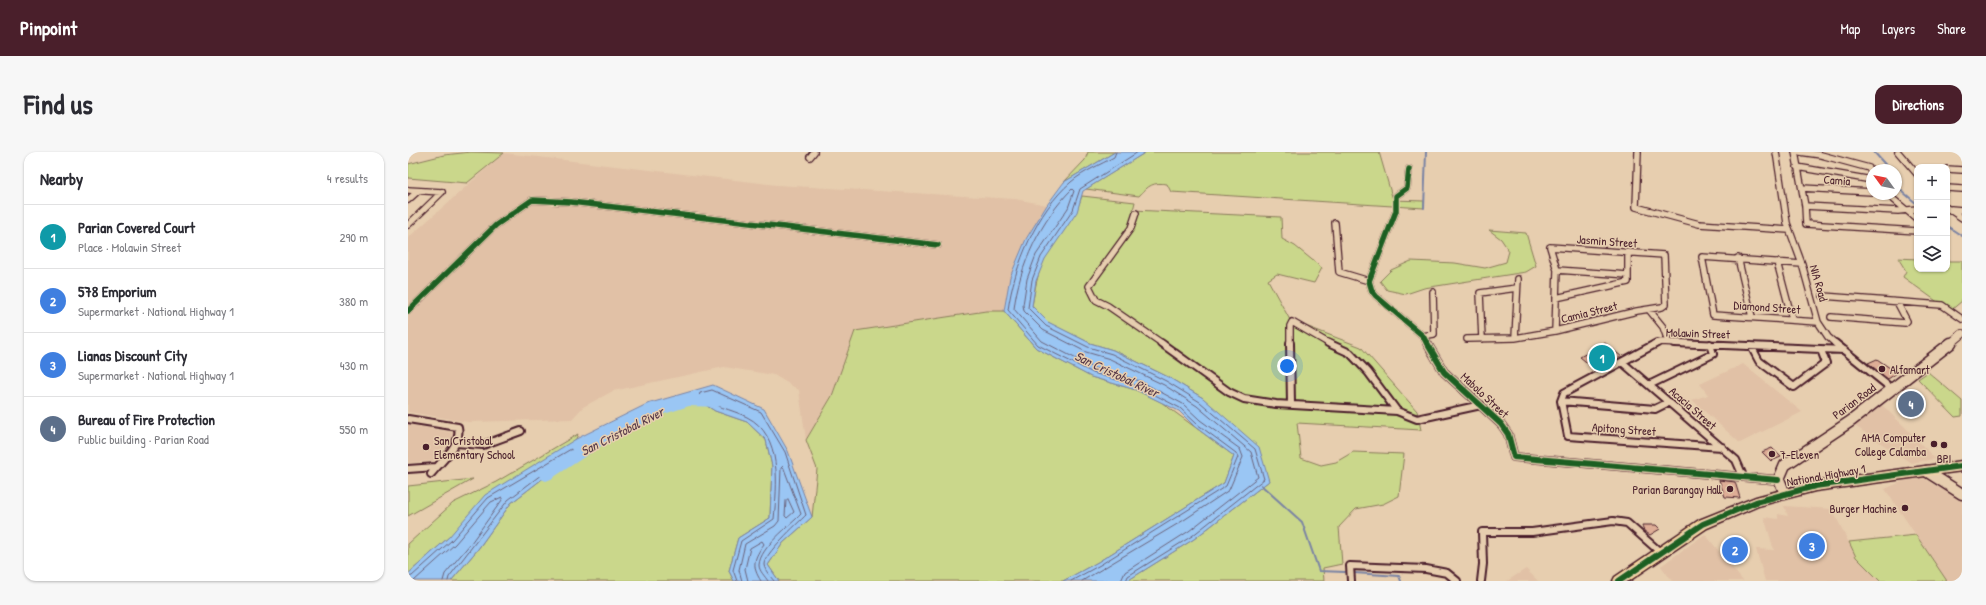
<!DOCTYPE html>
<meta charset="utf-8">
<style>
:root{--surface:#fff;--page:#f7f7f7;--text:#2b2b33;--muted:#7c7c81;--line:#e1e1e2;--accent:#4a1f2b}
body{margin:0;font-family:"Patrick Hand",sans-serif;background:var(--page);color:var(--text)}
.controls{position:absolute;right:12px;top:12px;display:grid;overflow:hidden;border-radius:8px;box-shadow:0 1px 3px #0004}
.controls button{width:36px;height:36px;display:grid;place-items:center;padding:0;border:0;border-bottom:1px solid var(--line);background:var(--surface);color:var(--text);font:20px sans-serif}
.compass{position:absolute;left:1458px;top:12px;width:36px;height:36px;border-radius:50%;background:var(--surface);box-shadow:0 1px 3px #0004;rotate:303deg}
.you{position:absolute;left:879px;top:214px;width:14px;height:14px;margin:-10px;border:3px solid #fff;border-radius:50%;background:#1a73e8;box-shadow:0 0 0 6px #1a73e833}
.badge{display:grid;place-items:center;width:26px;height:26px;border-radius:50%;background:var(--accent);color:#fff;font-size:13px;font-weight:700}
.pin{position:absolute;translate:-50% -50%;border:2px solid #fff;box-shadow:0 1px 4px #0006}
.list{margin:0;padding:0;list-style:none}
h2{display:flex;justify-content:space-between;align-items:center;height:52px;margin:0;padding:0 16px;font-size:17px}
h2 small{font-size:13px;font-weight:400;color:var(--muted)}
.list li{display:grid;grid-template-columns:26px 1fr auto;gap:12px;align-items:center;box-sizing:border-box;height:64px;padding:0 16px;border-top:1px solid var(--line)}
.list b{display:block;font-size:15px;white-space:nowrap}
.list p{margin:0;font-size:13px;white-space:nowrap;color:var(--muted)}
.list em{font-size:13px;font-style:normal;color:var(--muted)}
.icon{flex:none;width:22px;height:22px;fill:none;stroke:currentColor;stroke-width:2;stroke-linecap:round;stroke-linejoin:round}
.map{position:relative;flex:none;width:1554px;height:429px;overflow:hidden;border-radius:12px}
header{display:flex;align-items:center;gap:24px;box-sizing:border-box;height:56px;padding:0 20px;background:var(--accent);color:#fff}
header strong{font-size:19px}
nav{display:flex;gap:22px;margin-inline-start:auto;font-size:14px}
.intro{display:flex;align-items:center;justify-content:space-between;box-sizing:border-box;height:96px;padding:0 24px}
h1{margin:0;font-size:28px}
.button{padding:10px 18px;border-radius:12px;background:var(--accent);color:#fff;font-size:14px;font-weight:700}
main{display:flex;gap:24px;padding:0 24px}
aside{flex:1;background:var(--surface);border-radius:12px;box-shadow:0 1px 3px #0004}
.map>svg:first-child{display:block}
</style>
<header>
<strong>Pinpoint</strong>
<nav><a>Map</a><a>Layers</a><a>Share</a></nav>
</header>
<div class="intro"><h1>Find us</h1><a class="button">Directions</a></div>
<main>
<aside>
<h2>Nearby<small>4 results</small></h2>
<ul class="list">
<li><span class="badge" style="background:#0f9aa8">1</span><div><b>Parian Covered Court</b><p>Place · Molawin Street</p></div><em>290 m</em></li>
<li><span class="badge" style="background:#3f7fe0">2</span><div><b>578 Emporium</b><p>Supermarket · National Highway 1</p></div><em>380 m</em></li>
<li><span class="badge" style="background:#3f7fe0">3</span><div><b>Lianas Discount City</b><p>Supermarket · National Highway 1</p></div><em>430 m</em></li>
<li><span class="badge" style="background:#5c6f8a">4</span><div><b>Bureau of Fire Protection</b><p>Public building · Parian Road</p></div><em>550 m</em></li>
</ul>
</aside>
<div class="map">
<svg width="1554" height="429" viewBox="0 0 1554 429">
<rect width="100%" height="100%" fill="#e7ceaf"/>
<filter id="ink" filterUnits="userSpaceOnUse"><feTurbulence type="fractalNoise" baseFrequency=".025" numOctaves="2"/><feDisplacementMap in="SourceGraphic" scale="8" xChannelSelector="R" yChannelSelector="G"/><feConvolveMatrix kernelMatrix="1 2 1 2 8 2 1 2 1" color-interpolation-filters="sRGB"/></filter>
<g filter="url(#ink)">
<path fill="#e1c1a6" d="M96,1L369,33L607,47L639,53L618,87L602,125L596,159H578L447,179L424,244L398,288L391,238L366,223L316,215L205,239L175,255L164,267L60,270L0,260V86Z
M1335,212L1394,260L1332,291L1284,248L1300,243L1292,232Z
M1474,253L1502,280L1527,307L1503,311L1447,274Z
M0,272L47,281L26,309L0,311Z
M1511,322L1523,331L1554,349V429H1539L1477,337Z
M1376,354L1424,357L1448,405L1472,429H1357L1348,397L1366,398L1356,365L1370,367V362L1380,364Z
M1297,382L1335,429H1264L1253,414Z
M1118,417L1130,429H1099Z"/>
<path fill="#cad78b" stroke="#8a7b5b" d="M63,0L96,1L59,31L0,26V12L36,3Z
M680,0H707L656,30L677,8Z
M738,0H971L985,48L1016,49V56L763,40L759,32C745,30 741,33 731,44L678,37Z
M674,44L727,50L725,58L873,65L874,87L887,94L914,116L906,131L869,122L860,128L882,168L953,195L1009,259L1013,278L889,271L893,306L913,313L928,310L945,300L996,302L991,344L975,352L948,357L931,375L934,412L915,416L916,429H719L786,387L861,329L817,268L795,246L760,225L705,198L682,191L639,170L624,154C627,138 629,121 637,106C650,84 666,69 674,44Z
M1081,78L1118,81L1128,114L1118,120L1016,136L998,142L979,138L972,129L983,118L1003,109L1047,111L1077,116L1098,110L1101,99L1093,87Z
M1490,106L1509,107V117H1539V109H1554V149L1542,159L1495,125L1498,119Z
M578,159H596L628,196L683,225L728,238L753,250L826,304L816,331L690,410L655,429H371L360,413L375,391L404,365L409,317L398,288L424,244L447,179Z
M1520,220L1554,249V264L1547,265L1510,227Z
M288,247L307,259L339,270L358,288L364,314L362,366L330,386L321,419L326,429H43L70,397L103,351L182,290L258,255Z
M170,282L168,287L41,385L0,422V392L45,351L88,330Z
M65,327L0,364V334Z
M1508,383L1539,429H1472L1448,405L1441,390Z"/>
<path fill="#9ac6f4" stroke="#7a83a4" d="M707,0H738L675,39L669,60L637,107L628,129L624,154L640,170L682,191L705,198L760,225L795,246L851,295L861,329L786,387L719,429H655L690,410L816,331L826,304L787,275L771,259L728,238L683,225L628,196L596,159L602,125L618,87L639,53L656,30Z
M305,233L356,257L380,299L404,365L375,391L360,413L371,429H326L321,419L330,386L362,366L364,314L358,288L339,270L307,259L288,247L258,255L181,291L103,351L70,397L43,429H0V422L41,385L77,343L168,287L239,252Z"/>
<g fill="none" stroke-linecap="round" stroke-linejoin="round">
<path stroke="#6a627b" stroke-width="1" d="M380,347L386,360L379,366L377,364L378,349Z
M0,425L4,424L44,388L80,346L163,297V300L100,348L41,425L40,429
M6,429L47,392L83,350L94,345V348L63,391L37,422L35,429
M329,429L325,418L333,389L366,367C369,334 375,283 339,265C323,257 306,255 291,244L292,241L304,238L353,260L377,300L398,363C390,371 355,403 356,413C357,419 363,425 366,429
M334,429L331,418L337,392L367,374L371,369L373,316L375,314L393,362C382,374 352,395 351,413C351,419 357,424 360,429
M340,429L337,417L342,396L354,389L356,392C346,406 343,414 353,429
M663,429L692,413L818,334L830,305L828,301L789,272L772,256L730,234L685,221L630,193L600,158C606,114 629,59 663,30C676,19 692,13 706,5L708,0
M674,429L776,368L821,338L835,305L832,297L792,268L775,252L732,229L686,216L634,189L606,157C611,114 633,68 664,37L666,39L660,56L628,103L619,127L615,153L616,159L635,178L678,200L702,207L756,233L789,254L843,300L850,325L781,379L717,420L713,429
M718,429L720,424L784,384L856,327L847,297L792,250L758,229L704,202L680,195L638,174L620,156L624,128L633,105L665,58L672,37L730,0"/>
<path stroke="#7a83a4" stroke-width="2" d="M1466,0L1482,18
M1488,34L1509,52
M1016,56L1018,0
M1539,74L1554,84
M853,333L894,370L911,419L937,420
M946,421L991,424L993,429"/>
<path fill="#9ac6f4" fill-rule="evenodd" d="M291,243L314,246L316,250L314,254L309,255L281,254L250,264L193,294L143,327L138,329L133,327L131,323L133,319C173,292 243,243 291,243Z"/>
</g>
<path fill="#dead96" stroke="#4a1f2b" d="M1197,191L1214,205L1188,218L1172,205Z
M1469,207L1489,221L1480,227L1460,211Z
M1364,296L1373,305L1363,309L1354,300Z
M1311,328L1327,330L1332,346L1317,345Z
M1234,373H1248L1252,377L1242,383L1236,379Z
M1324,387L1339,405L1330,409L1316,391Z"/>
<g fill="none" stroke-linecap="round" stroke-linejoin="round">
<g stroke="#4a1f2b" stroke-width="8">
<path id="minor-far1" d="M1230,0L1228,55L1291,72L1381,78
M1368,0L1379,71L1394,112L1410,170L1420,185L1428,192
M1387,0L1397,54L1398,72L1509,79
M1392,0L1413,3L1461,16L1464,23
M1490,0L1509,22
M402,5L406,0
M1389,15L1464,28
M1001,17L999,36L988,44V59L961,129L964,139L968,144L1015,184L1019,192
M1539,17L1554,18
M1394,36L1464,40
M1539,36L1554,37
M0,38L34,40
M1479,42L1509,67
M0,48L10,39
M1397,54L1490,59L1509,57
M1539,56L1554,66
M1543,57L1554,58
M728,61L723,76L681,134L688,148L700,154L755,192
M927,71L931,120L961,129
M0,73L34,40
M1142,95L1256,103L1258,152L1254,155L1229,159L1147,179L1149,118Z
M1330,106L1344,165
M1369,110L1384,167
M1394,112L1294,105L1305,163L1410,170
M1149,118L1220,123
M1415,144L1534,153L1554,167
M1148,146L1220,130V100
M0,159L88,73L124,48L163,50L530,93
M1242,159L1255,175L1260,189
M1423,165L1497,171L1499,169L1489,150
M1015,184L1026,182L1025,140
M1107,186L1110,127
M1059,187L1107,186L1147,179
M1074,187L1072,141L1109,136
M882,192V174L884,170L922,192
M1246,192L1253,190L1290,192"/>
</g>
<g stroke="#4a1f2b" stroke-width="10">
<path id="minor" d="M753,191L821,240L836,247L868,252L989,259
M882,191L883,252
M920,191L942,201L960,220L989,259L1009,267L1073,253
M1019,191L1036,220L1093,272L1100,282L1106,305L1370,328
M1249,191L1156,241L1153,249L1160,284L1314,295
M1267,191L1436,198
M1427,191L1484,237
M1343,194L1351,209L1386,235L1418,211L1413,198
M1214,210L1328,308L1335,324
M1241,233L1305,202L1302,192
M1153,249L1247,257L1261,250
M0,267L50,275C54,293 33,309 23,322
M48,291L75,293L113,279
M0,317L28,315
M943,429L942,414L1018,417L1039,421L1049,429
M1073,429L1075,412L1074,380H1124L1205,369L1219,371L1252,400"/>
</g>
<g stroke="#4a1f2b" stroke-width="10">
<path id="secondary-far1" d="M1542,192L1554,182"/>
</g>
<g stroke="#4a1f2b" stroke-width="13">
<path id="secondary" d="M1518,319L1554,342
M1377,342L1371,327L1377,313L1443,269L1543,191"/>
</g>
<g stroke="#4a1f2b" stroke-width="3">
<path id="trunk" d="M1554,309V319L1407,339L1350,354L1299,376L1221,429H1205L1207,425L1291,368L1348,345L1407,329Z"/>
</g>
<use href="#minor-far1" stroke="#e7ceaf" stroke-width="5.5"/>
<use href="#minor" stroke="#e7ceaf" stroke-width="6"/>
<use href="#secondary-far1" stroke="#e7ceaf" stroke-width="8"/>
<use href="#secondary" stroke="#e7ceaf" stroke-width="10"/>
<use href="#trunk" fill="#fedd96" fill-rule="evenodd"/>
<g stroke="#e7ceaf" stroke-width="8">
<path id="cycleway-far1" d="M1001,17L999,36L988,44V59L961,129L964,139L968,144L1015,184L1019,192
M0,159L88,73L124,48L163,50L530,93"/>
</g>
<g stroke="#e7ceaf" stroke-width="9">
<path id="cycleway" d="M1019,191L1036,220L1093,272L1100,282L1106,305L1370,328
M1211,429L1295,372L1348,350L1407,334L1554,314"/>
</g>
<use href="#cycleway-far1" stroke="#1b5e20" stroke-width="5.5"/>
<use href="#cycleway" stroke="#1b5e20" stroke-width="6"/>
</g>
</g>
<g fill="#4a1f2b" stroke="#e7ceaf" stroke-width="1.5">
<circle cx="1474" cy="217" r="4"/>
<circle cx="1526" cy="292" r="4"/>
<circle cx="1536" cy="293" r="4"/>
<circle cx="18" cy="295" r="4"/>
<circle cx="1364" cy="302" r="4"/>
<circle cx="1322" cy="337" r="4"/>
<circle cx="1497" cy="356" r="4"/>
</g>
<g text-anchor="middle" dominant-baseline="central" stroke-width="3" stroke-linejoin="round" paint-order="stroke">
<g font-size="12" fill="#4a1f2b" stroke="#e7ceaf">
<text transform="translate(1429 28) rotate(4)">Camia</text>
<text transform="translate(1199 89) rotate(4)">Jasmin Street</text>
<text transform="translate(1411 131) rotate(74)">NIA Road</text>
<text transform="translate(1359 155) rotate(4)">Diamond Street</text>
<text transform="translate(1181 160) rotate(-14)">Camia Street</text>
<text transform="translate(1290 181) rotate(2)">Molawin Street</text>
<text transform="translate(1077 243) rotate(43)">Mabolo Street</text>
<text transform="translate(1446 249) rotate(-37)">Parian Road</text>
<text transform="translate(1285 256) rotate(41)">Acacia Street</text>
<text transform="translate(1216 277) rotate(4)">Apitong Street</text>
<text transform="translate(1418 323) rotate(-10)">National Highway 1</text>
</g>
<g font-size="12" fill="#4a1f2b" stroke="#e7ceaf" text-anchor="start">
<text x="1482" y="217">Alfamart</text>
<text x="1518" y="285" text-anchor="end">AMA Computer<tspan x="1518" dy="14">College Calamba</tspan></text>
<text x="26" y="288">San Cristobal<tspan x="26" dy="14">Elementary School</tspan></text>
<text x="1372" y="302">7-Eleven</text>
<text x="1536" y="306" text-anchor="middle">BPI</text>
<text x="1314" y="337" text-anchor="end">Parian Barangay Hall</text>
<text x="1489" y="356" text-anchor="end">Burger Machine</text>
</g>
<g font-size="13" font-style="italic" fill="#563849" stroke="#e7ceaf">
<text transform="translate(709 222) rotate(25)">San Cristobal River</text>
<text transform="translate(214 279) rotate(-27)">San Cristobal River</text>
</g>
</g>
</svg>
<div class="controls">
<button>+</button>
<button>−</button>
<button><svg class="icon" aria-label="layers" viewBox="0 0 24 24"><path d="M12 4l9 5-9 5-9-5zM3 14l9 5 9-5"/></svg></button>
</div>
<svg class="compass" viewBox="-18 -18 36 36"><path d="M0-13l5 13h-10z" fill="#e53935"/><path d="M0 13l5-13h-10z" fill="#7c7c81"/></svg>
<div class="you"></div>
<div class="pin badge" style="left:1194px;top:206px;background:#0f9aa8">1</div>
<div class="pin badge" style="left:1327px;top:398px;background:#3f7fe0">2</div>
<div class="pin badge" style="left:1404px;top:394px;background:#3f7fe0">3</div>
<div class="pin badge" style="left:1503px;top:252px;background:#5c6f8a">4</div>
</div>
</main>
